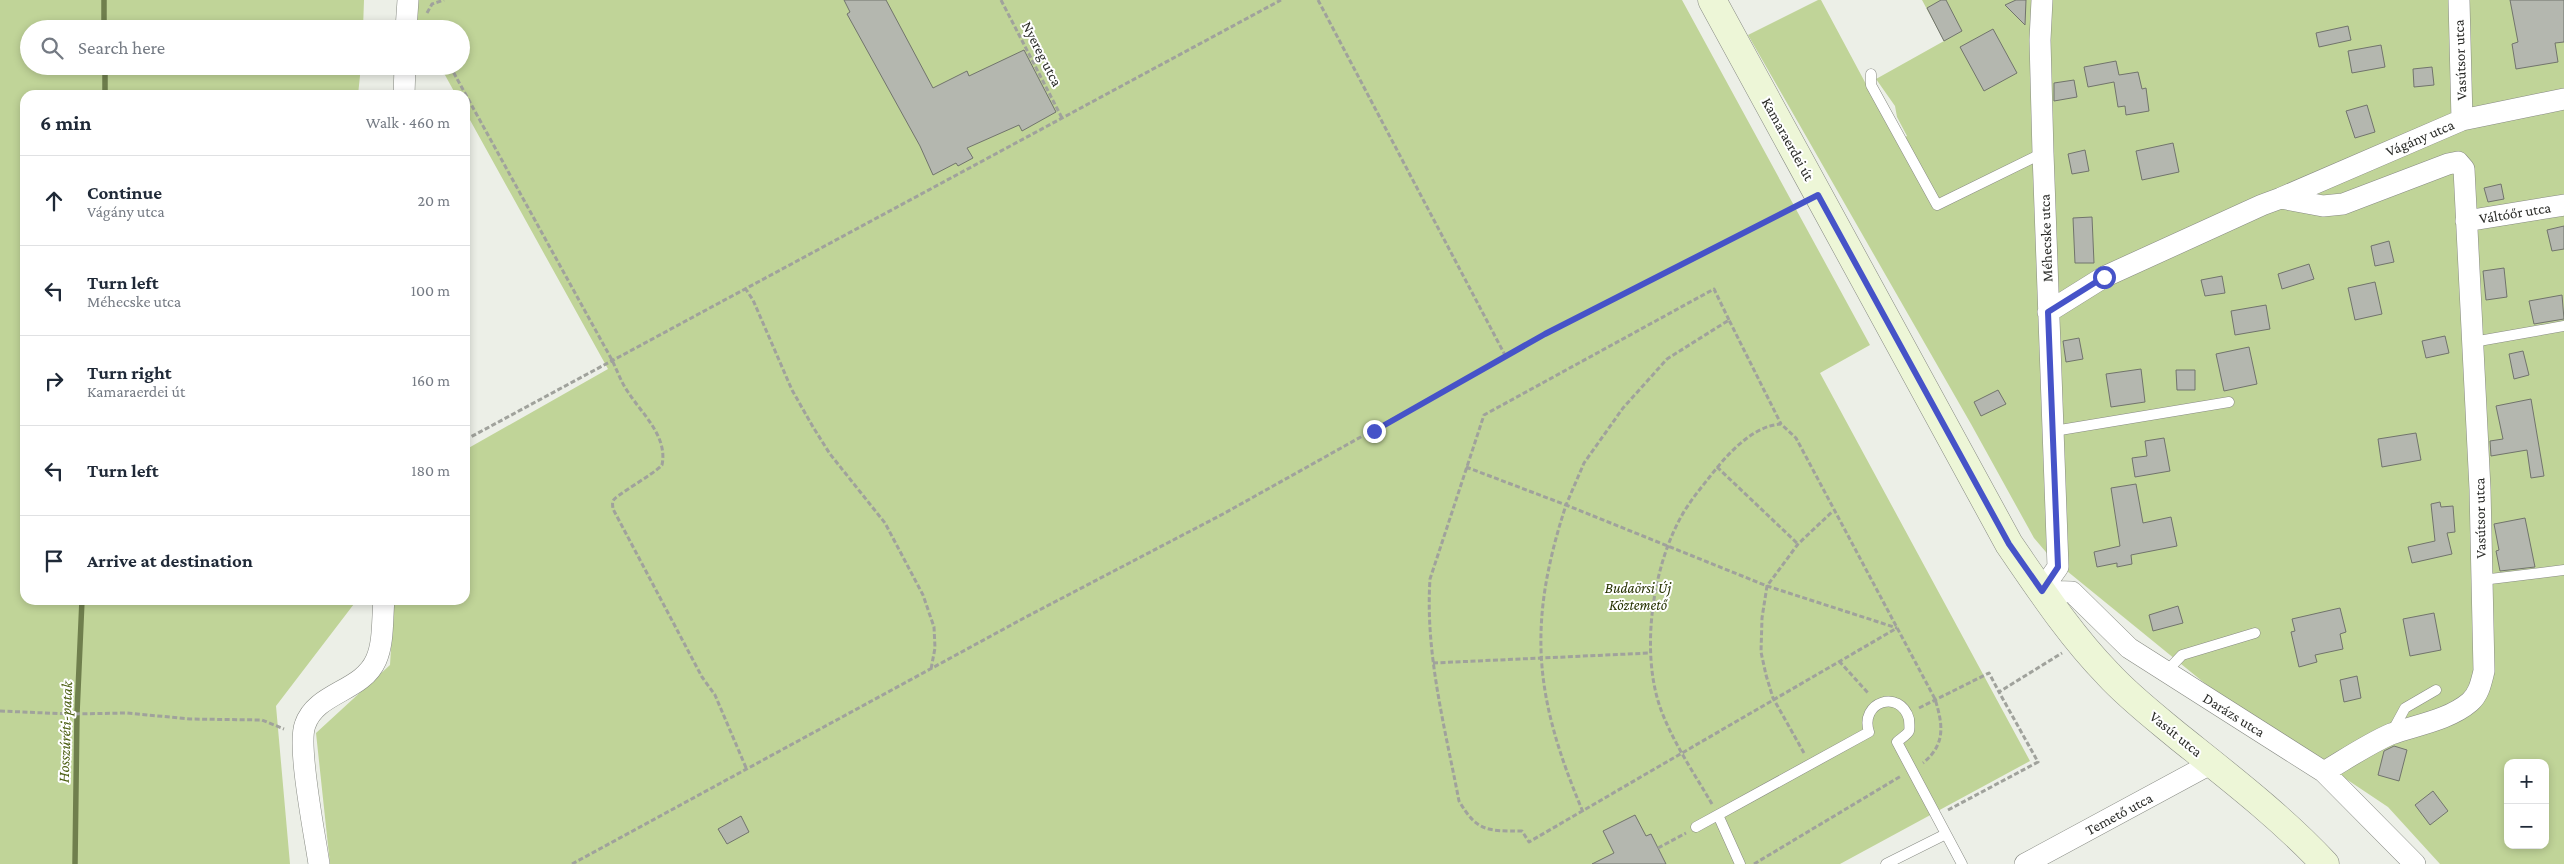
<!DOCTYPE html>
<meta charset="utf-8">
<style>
:root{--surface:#fff;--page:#f6f6f7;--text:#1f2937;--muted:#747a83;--line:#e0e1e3}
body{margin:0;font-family:"Crimson Pro",serif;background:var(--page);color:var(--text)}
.controls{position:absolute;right:15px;bottom:15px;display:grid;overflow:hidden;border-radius:10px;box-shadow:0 2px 8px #0003}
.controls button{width:45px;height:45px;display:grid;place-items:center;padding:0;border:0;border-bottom:1px solid var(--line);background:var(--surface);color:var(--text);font:25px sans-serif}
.stop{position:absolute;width:15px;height:15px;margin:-11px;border:4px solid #4653c8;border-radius:50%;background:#fff}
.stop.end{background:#4653c8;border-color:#fff;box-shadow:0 1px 5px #0008}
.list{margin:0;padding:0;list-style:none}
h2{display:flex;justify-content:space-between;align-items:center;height:65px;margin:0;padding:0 20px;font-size:21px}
h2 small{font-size:16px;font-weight:400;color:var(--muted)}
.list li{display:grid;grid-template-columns:32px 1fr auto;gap:15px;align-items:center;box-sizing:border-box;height:90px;padding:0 20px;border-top:1px solid var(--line)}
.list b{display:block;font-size:19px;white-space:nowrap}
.list p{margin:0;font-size:16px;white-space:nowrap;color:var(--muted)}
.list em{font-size:16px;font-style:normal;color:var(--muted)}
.icon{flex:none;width:28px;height:28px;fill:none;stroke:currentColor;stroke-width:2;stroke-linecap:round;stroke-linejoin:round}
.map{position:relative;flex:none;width:2564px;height:864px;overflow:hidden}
.search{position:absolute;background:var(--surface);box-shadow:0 2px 8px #0003;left:20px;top:20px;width:450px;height:55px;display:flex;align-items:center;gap:12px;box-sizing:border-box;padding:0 18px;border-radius:28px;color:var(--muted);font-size:19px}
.panel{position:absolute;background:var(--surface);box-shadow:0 2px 8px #0003;left:20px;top:90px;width:450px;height:515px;border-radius:15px}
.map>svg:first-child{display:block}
</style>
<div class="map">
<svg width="2564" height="864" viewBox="0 0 2564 864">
<rect width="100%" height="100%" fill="#ecefe7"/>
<path fill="#c0d498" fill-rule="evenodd" d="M0,0H364L363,29H29V66H361L358,95H25V600H357L276,706L290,864H0Z
M417,0H1682L1870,345L1820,373L2030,761L1840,864H330L316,733L390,665L394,600H465V450L608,369L465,111V95H456L440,66H461V29H419L416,23Z
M1818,0H1821L1897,142L1907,136L1897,117L1895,106L1876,79L1944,41L1922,0H2564V864H2440L2388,807L2213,690L2051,558L2034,538L1971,424L1748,35ZM2508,763H2545V845H2508Z"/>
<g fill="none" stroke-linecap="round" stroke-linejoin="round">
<path stroke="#6f7f4d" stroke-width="5.5" d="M104,0V29
M105,95V66
M75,864L77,713L82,600"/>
</g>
<path fill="#b4b7af" stroke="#71746c" d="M844,0H886L933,88L967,71L969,76L1024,50L1056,112L1022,131L1019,125L967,148L973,158L958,166L956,163L933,175L920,146L847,14L850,12Z
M1941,0H1946L1962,31L1944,41L1927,8Z
M2016,0H2026L2025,25L2005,5Z
M2510,0H2564V42L2555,43L2558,62L2516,69L2512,44L2518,42Z
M2348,26L2351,40L2319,47L2316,33Z
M1993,29L2017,73L1984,91L1960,47Z
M2381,45L2385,67L2352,73L2348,51Z
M2116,61L2119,75L2138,72L2142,89L2146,88L2149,111L2126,115L2125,106L2118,107L2114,82L2088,87L2084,67Z
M2432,67L2434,85L2414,87L2413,69Z
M2074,80L2077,97L2054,101V83Z
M2367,105L2375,132L2355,138L2346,111Z
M2173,143L2179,172L2142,180L2136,151Z
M2085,150L2089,171L2072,174L2068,154Z
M2501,184L2504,199L2488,202L2484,188Z
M2092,217L2094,263H2075L2073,218Z
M2564,226V249L2552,251L2547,230Z
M2389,241L2394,262L2375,266L2371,246Z
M2309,264L2314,279L2282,289L2278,274Z
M2504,268L2507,297L2486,300L2483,271Z
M2222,276L2225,293L2205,296L2201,280Z
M2375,282L2382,314L2355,320L2348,288Z
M2562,295L2564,319L2534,324L2529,301Z
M2266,305L2270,329L2235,335L2231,311Z
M2445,336L2449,353L2426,358L2422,341Z
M2079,338L2083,359L2066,362L2063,341Z
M2249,347L2257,384L2224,391L2216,354Z
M2523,351L2529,375L2514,379L2509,354Z
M2141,369L2145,402L2111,407L2106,374Z
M2176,370H2195V390H2177Z
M1998,390L2006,404L1981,416L1974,402Z
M2531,399L2544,476L2531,478L2527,450L2491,456L2490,441L2503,439L2496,406Z
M2416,433L2421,460L2382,467L2378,439Z
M2164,438L2170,471L2135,477L2132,458L2147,456L2145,441Z
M2136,484L2143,523L2171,517L2177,546L2131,555L2132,564L2117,567V563L2097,567L2094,552L2120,546L2111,488Z
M2440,502L2441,507L2453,506L2455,532L2447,533L2452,554L2412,563L2408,547L2435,541L2431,504Z
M2525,518L2535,567L2500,571L2496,551L2499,550L2494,524Z
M2178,606L2183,623L2153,631L2149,615Z
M2340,608L2346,632L2340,634L2343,649L2315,655L2317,662L2299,667L2291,632L2295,631L2292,619Z
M2434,613L2441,650L2410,656L2403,619Z
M2357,676L2361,698L2344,702L2340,680Z
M2394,746L2407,750L2399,781L2378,775L2384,751Z
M2433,791L2448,811L2430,825L2415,805Z
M1635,815L1646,836L1651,834L1666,864H1592L1614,853L1603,831Z
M741,816L749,832L727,844L718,829Z"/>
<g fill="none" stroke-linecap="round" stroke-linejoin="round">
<g stroke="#878a83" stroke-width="11">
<path id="lane" d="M1871,74V85L1937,205L2043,153
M2473,342L2564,326
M2054,431L2229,402
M2482,580L2564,570
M2166,672L2182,655L2255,633
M2392,732L2405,708L2436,690
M1718,815L1740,864
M1696,827L1869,732C1859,702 1900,688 1909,719C1909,722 1910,728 1909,731C1907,735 1900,739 1897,742L1962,864
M1886,864L1946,834"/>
</g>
<g stroke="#878a83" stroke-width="22">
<path id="street" d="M2459,0L2462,120
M406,29L408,0
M404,95L405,66
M2281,198L2462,120L2564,99
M2466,221L2564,205
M2048,312L2104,277L2262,205L2281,198L2323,206L2343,204L2448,164L2458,162L2464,169L2480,489L2484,671C2481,683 2479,694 2470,702C2449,720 2416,725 2391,734C2368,744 2346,759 2324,772
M2041,591L2058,567L2043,153L2040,40L2042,0
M2041,591L2072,592L2129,648L2324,772L2415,864
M319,864C315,836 297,747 305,725C316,692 362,692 376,660C384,642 382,619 384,600
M2025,864L2212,763"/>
</g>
<g stroke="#878a83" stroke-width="29">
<path id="secondary" d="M1712,0L2009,544C2040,589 2070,635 2108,674C2129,697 2155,717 2179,737C2229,777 2281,817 2325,864"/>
</g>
<path stroke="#a0a29c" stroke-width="3" stroke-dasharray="5 2.5" stroke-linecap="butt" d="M1001,0L1062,118
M1318,0L1506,357
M427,13L432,4L444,0
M426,23L429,29
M450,66L612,360C617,370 621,382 628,392C642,414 668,436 662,465C653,475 614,496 613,501C612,502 613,509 613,509L702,677L715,695L747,770
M745,288L753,300L792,390L813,427L830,454L885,523L923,595L934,627L935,648L931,669
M1729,320L1714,289L1484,415L1430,579C1425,653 1445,728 1459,801C1477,832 1488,831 1522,831L1529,842L1897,628
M465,440L1281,0
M1466,467L1566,505L1584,463L1623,408L1667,359L1729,320L1781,424
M1717,467L1798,544
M1839,661L1869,694
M1433,663L1650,653
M1919,708L1989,673L1999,692
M0,711L69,714L127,713L190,719L262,720L284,729
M1804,753L1773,698L1766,675L1761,652L1762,618L1767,586L1798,544L1833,511
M1712,804C1694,773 1672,741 1660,707C1640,649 1653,562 1685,510C1692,499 1700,489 1708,479C1725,457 1751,426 1781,424L1796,438L1935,699C1943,725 1946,744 1923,763
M1948,810L2038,762L1999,692L2062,653
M1583,812C1534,696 1527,625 1566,505L1767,586L1897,628
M1658,848L1686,833
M572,864L1024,618L1223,514L1545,334L1800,204
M1754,864L1901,776"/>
<use href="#lane" stroke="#fff" stroke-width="10"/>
<use href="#street" stroke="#fff" stroke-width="21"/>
<use href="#secondary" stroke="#edf6d7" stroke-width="28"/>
</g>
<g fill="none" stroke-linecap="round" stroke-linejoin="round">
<path stroke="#4653c8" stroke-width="6" d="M1374,431L1545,334L1818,195L2009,544L2042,591L2058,567L2048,312L2104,277"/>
</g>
<g text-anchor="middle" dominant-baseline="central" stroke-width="4" stroke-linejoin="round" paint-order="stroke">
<g font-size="15" fill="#2b2c29" stroke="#fff">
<text transform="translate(1042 54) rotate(63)">Nyereg utca</text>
<text transform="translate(2460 60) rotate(-92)">Vasútsor utca</text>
<text transform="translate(2420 138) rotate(-23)">Vágány utca</text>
<text transform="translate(1788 139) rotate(61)">Kamaraerdei út</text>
<text transform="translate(2515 213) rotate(-9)">Váltóőr utca</text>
<text transform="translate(2046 238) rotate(-92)">Méhecske utca</text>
<text transform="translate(2480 518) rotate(-91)">Vasútsor utca</text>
<text transform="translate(2234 715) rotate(32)">Darázs utca</text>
<text transform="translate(2176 734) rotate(39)">Vasút utca</text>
<text transform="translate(2119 814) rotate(-28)">Temető utca</text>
</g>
<g font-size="15" font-style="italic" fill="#263200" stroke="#fff">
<text x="1638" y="588">Budaörsi Új<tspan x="1638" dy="17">Köztemető</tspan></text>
</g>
<g font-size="16" font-style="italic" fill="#4b5e11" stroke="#fff">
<text transform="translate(65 732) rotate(-88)">Hosszúréti-patak</text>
</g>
</g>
</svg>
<div class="controls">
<button>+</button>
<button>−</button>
</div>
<div class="stop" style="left:2104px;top:277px"></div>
<div class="stop end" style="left:1374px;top:431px"></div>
<div class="search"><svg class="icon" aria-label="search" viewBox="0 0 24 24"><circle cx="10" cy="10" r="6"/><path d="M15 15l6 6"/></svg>Search here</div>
<section class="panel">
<h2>6 min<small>Walk · 460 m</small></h2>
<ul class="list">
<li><svg class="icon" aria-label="ahead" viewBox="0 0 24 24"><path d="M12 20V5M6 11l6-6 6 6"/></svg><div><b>Continue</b><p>Vágány utca</p></div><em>20 m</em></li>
<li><svg class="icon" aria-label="left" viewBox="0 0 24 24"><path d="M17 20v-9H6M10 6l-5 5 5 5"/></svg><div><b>Turn left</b><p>Méhecske utca</p></div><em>100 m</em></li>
<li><svg class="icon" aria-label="right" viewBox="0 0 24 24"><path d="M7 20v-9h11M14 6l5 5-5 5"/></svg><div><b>Turn right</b><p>Kamaraerdei út</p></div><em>160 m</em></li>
<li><svg class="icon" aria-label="left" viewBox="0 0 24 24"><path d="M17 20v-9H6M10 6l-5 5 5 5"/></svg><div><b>Turn left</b></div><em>180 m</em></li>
<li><svg class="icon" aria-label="arrive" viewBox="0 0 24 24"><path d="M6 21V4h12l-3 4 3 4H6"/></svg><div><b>Arrive at destination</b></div></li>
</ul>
</section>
</div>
